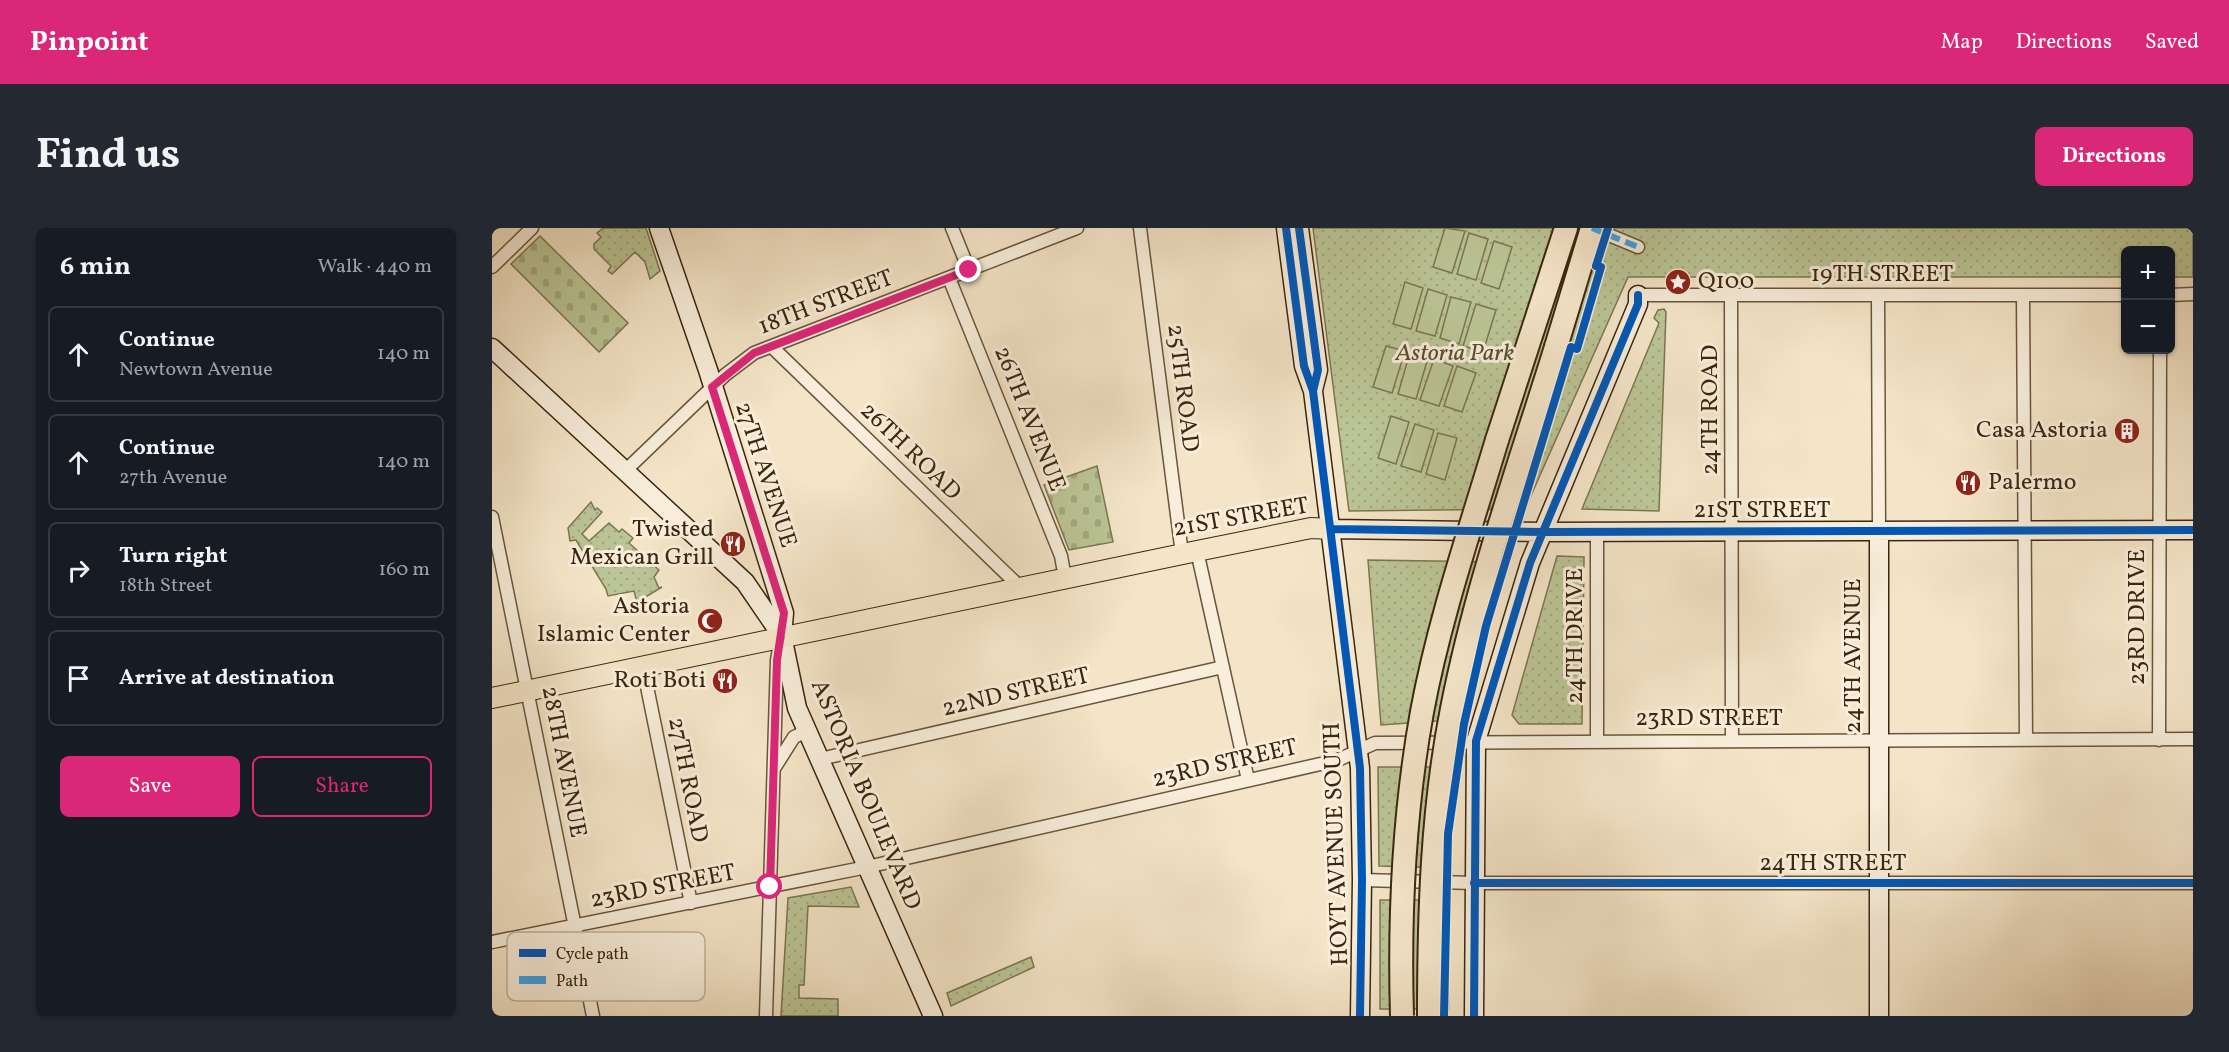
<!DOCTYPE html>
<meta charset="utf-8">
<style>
:root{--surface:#171b24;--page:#242831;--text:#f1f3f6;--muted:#9ea1a6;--line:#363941;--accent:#db2777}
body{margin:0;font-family:Vollkorn,serif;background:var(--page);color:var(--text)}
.controls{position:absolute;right:18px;top:18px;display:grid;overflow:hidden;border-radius:9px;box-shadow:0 2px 4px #0004}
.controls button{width:54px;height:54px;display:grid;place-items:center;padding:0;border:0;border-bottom:2px solid var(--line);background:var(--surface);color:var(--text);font:30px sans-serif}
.stop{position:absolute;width:18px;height:18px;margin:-14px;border:4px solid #db2777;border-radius:50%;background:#fff}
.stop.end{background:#db2777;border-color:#fff;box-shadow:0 2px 6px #0008}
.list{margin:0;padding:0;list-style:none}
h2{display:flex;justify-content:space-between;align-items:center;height:78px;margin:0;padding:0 24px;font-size:26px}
h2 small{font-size:20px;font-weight:400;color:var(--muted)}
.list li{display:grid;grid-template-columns:39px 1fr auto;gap:18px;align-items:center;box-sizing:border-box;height:96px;margin:0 12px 12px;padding:0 12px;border:2px solid var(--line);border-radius:9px}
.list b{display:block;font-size:22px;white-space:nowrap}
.list p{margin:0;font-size:20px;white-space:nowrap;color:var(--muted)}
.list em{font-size:20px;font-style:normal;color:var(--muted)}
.actions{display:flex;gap:12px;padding:18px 24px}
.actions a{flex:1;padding:14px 0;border:2px solid var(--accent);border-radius:9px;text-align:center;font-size:21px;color:var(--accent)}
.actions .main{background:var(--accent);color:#fff}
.icon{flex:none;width:33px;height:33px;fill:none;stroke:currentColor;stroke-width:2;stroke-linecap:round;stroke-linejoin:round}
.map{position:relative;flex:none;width:1701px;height:788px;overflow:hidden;border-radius:9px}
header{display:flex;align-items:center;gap:36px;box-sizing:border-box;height:84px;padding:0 30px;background:var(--accent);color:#fff}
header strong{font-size:28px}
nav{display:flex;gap:33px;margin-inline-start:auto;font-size:21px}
.intro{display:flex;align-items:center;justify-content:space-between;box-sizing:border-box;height:144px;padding:0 36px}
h1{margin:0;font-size:42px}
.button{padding:15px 27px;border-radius:9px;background:var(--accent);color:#fff;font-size:21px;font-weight:700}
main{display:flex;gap:36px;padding:0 36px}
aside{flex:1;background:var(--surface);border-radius:9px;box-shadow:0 2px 4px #0004}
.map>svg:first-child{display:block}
</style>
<header>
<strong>Pinpoint</strong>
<nav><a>Map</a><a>Directions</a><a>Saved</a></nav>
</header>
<div class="intro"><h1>Find us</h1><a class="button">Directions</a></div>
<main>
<aside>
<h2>6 min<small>Walk · 440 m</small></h2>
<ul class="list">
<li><svg class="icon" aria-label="ahead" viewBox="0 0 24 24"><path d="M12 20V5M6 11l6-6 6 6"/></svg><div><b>Continue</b><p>Newtown Avenue</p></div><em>140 m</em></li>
<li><svg class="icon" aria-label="ahead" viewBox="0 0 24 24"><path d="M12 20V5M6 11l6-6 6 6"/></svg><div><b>Continue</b><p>27th Avenue</p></div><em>140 m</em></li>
<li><svg class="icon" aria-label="right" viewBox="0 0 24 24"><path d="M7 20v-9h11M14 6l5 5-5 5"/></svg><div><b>Turn right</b><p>18th Street</p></div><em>160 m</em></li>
<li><svg class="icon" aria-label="arrive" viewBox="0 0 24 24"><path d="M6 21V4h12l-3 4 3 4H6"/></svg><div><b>Arrive at destination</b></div></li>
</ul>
<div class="actions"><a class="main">Save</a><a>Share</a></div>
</aside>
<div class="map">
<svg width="1701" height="788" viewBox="0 0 1701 788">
<defs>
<pattern id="green-dots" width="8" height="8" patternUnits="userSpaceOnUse" patternTransform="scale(1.5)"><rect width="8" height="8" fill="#bbc596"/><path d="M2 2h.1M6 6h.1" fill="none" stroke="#a2a980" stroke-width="1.8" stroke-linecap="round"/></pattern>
<pattern id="cemetery-stones" width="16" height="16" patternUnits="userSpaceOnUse" patternTransform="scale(1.5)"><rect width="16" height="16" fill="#bbc596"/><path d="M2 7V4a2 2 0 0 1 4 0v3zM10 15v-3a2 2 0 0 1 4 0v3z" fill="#a2a980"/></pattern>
</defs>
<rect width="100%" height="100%" fill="#f4e5c8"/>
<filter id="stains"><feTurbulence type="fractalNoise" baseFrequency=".00333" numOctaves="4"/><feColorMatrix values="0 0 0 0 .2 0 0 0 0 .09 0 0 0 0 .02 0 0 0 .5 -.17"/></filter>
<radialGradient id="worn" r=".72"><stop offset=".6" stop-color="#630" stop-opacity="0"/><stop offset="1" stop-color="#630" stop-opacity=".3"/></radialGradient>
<path fill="url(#green-dots)" stroke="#7b7652" stroke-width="1.5" d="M111,0H154L168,43L158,51L153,34L143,24L120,46L116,43L119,38L102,21V16L109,9L105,5Z
M821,0H1701V49H1679L1678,22H1634L1633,49H1136L1033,281L857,283Z
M1172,81L1174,84L1167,283L1090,281L1167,95L1162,90L1166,82Z
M99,274L103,282L105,280L110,284L90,306L97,313L117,295L127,304L130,301L141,310L137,315L167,342L162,349L167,360L170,359L145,374L142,363L116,368L114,361L84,312L78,313L76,300Z
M1065,328L1092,329L1090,496H1027L1020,487Z
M876,332L1006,334L959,492L889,497Z
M886,539H959L957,640L887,638Z
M359,659L367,679L316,678L312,757H307V770L346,771V788H289L296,670Z
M888,672H957V781H888Z
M539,729L542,739L459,778L455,765Z"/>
<path fill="url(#cemetery-stones)" stroke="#7b7652" stroke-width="1.5" d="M48,8L136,95L107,124L19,36Z
M605,238L621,314L577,322L552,257Z"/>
<path fill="#bbc596" stroke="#7b7652" stroke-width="1.5" d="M953,0L973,3L960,45L941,39Z
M977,5L996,11L984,52L965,46Z
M1002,13L1020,19L1007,61L989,55Z
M913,54L931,60L919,101L901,96Z
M936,61L955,67L943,108L924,103Z
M959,69L979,74L967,116L948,110Z
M984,76L1004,82L991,124L971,118Z
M894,118L913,123L900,165L881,159Z
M918,124L936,130L924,171L906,166Z
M942,131L961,138L947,178L928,172Z
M965,138L984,145L970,184L952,178Z
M899,188L917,194L904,236L886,230Z
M923,196L942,202L929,244L909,238Z
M946,205L965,210L953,252L934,246Z"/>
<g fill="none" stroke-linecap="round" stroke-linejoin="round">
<g stroke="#69563c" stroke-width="15">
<path id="street" d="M460,0L477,42
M648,0L690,326
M1100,0L1146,19
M0,39L40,0
M457,50L569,328L573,350
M1146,67H1634
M1386,67L1387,303
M1678,67L1701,66
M1239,68L1240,512
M1531,69L1534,512
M280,119L528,359
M133,243L233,147L262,125L585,0
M0,289L101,788
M1105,304V513
M705,323L756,552
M151,439L199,675
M1667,512L1668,122
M328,531L731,439
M283,539L302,509L315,503
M870,652L982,655H1701
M0,714L375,639L846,532L883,515L1701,511
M274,788L285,432L288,415"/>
</g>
<g stroke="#3b260e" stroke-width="21">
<path id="secondary" d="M167,0L216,142L292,385L290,408
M794,0L812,138L821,163L868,540L870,652L868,788
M807,0L826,142L821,162
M0,120L253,354L290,408L305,480L441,788
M839,301L1052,304L1701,302
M982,788L984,513L1038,335L1146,76V67
M1387,788V303"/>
</g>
<g stroke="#3b260e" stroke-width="22">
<path id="primary" d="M0,470L705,323L819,300L839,301"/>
</g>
<g stroke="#3b260e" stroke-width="26">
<path id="highway" d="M1064,119L1100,0
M1005,212L1074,0"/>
</g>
<use href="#street" stroke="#f8eedb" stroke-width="12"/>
<use href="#secondary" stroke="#f8eedb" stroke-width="18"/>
<use href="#primary" stroke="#f4e5c8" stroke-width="20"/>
<use href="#highway" stroke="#f4e5c8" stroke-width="22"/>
<g stroke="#3b260e" stroke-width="26" stroke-linecap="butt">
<path id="highway-bridge" d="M910,788C907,686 912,584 930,484C947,392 978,302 1005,212
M937,788C937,685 940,582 960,481C984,358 1027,238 1064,119"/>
</g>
<use href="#highway-bridge" stroke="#f4e5c8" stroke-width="22"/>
<path stroke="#3fa2e9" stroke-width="6" stroke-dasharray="12 6" stroke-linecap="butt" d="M1100,0L1146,19
M282,540L285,432L290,408"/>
<g stroke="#f8eedb" stroke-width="11">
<path id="cycleway" d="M794,0L812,138L821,163L868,540L870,652L868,788
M807,0L826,142L821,163
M839,301L1052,304L1701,302
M982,655H1701
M952,788L956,606L972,496L994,398L1079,119L1085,121L1109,39L1104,38L1116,0
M982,788L984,513L1038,335L1146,76V67"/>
</g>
<use href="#cycleway" stroke="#0057b8" stroke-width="8"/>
</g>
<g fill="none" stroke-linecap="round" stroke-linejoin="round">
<path stroke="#db2777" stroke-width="8" d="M278,659L285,432L292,385L220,159L262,125L477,42"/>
</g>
<defs>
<g id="sight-disc" transform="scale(1.35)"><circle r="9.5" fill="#8f2418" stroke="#f8eedb"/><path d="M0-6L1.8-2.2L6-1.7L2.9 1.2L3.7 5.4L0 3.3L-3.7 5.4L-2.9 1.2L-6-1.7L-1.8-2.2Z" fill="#fff"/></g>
<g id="building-disc" transform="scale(1.35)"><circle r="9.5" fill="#8f2418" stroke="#f8eedb"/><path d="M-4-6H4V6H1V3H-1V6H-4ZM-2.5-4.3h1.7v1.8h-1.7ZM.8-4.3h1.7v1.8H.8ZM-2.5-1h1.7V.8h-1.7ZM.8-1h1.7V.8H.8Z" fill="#fff"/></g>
<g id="restaurant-disc" transform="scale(1.35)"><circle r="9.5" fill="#8f2418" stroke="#f8eedb"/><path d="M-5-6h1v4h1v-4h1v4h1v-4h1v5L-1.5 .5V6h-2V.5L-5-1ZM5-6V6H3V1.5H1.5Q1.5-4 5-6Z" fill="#fff"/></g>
<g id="mosque-disc" transform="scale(1.35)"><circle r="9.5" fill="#8f2418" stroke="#f8eedb"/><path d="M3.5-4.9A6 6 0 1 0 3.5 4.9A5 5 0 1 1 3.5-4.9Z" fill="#fff"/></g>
</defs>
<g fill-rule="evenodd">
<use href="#sight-disc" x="1186" y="54"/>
<use href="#building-disc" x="1635" y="203"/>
<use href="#restaurant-disc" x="1476" y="255"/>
<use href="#restaurant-disc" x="241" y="316"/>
<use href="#mosque-disc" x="218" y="393"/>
<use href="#restaurant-disc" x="233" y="453"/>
</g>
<g text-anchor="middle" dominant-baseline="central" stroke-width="6" stroke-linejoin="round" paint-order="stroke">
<g font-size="24" fill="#3b260e" stroke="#f8eedb">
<text x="1390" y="47">19TH STREET</text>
<text transform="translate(334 75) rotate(-21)">18TH STREET</text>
<text transform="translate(690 160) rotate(83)">25TH ROAD</text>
<text transform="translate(1219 182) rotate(-90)">24TH ROAD</text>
<text transform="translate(537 191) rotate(68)">26TH AVENUE</text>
<text transform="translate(418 224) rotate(44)">26TH ROAD</text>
<text transform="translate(273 247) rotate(72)">27TH AVENUE</text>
<text x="1270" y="283">21ST STREET</text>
<text transform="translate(749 290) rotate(-10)">21ST STREET</text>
<text transform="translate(1646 389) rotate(-90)">23RD DRIVE</text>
<text transform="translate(1084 408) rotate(-90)">24TH DRIVE</text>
<text transform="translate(1362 428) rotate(-90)">24TH AVENUE</text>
<text transform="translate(524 465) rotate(-13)">22ND STREET</text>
<text x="1217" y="491">23RD STREET</text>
<text transform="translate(71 534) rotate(79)">28TH AVENUE</text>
<text transform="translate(733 536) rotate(-13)">23RD STREET</text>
<text transform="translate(195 552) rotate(79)">27TH ROAD</text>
<text transform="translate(373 567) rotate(67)">ASTORIA BOULEVARD</text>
<text transform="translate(845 616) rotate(-92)">HOYT AVENUE SOUTH</text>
<text x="1341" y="636">24TH STREET</text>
<text transform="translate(171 659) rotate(-11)">23RD STREET</text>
</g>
<g font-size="24" fill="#3b260e" stroke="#f8eedb" text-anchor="end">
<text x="1206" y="54" text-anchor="start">Q100</text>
<text x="1616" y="203">Casa Astoria</text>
<text x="1496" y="255" text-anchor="start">Palermo</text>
<text x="222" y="302">Twisted<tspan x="222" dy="28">Mexican Grill</tspan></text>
<text x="198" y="379">Astoria<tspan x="198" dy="28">Islamic Center</tspan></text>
<text x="214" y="453">Roti Boti</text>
</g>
<g font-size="24" font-style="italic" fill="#5b4e30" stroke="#f8eedb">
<text x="963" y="126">Astoria Park</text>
</g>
</g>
<rect x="15" y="704" width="198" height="69" rx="9" fill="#f8eedb" stroke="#bfb29e" stroke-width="1.5"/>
<rect x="27" y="721" width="27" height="8" fill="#0057b8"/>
<rect x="27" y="748" width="27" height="8" fill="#3fa2e9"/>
<g font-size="16" fill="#3b260e">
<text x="64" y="731">Cycle path</text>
<text x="64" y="758">Path</text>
</g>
<rect width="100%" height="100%" filter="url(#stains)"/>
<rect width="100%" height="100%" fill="url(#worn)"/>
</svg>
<div class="controls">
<button>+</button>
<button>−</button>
</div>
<div class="stop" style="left:278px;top:659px"></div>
<div class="stop end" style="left:477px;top:42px"></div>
</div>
</main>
